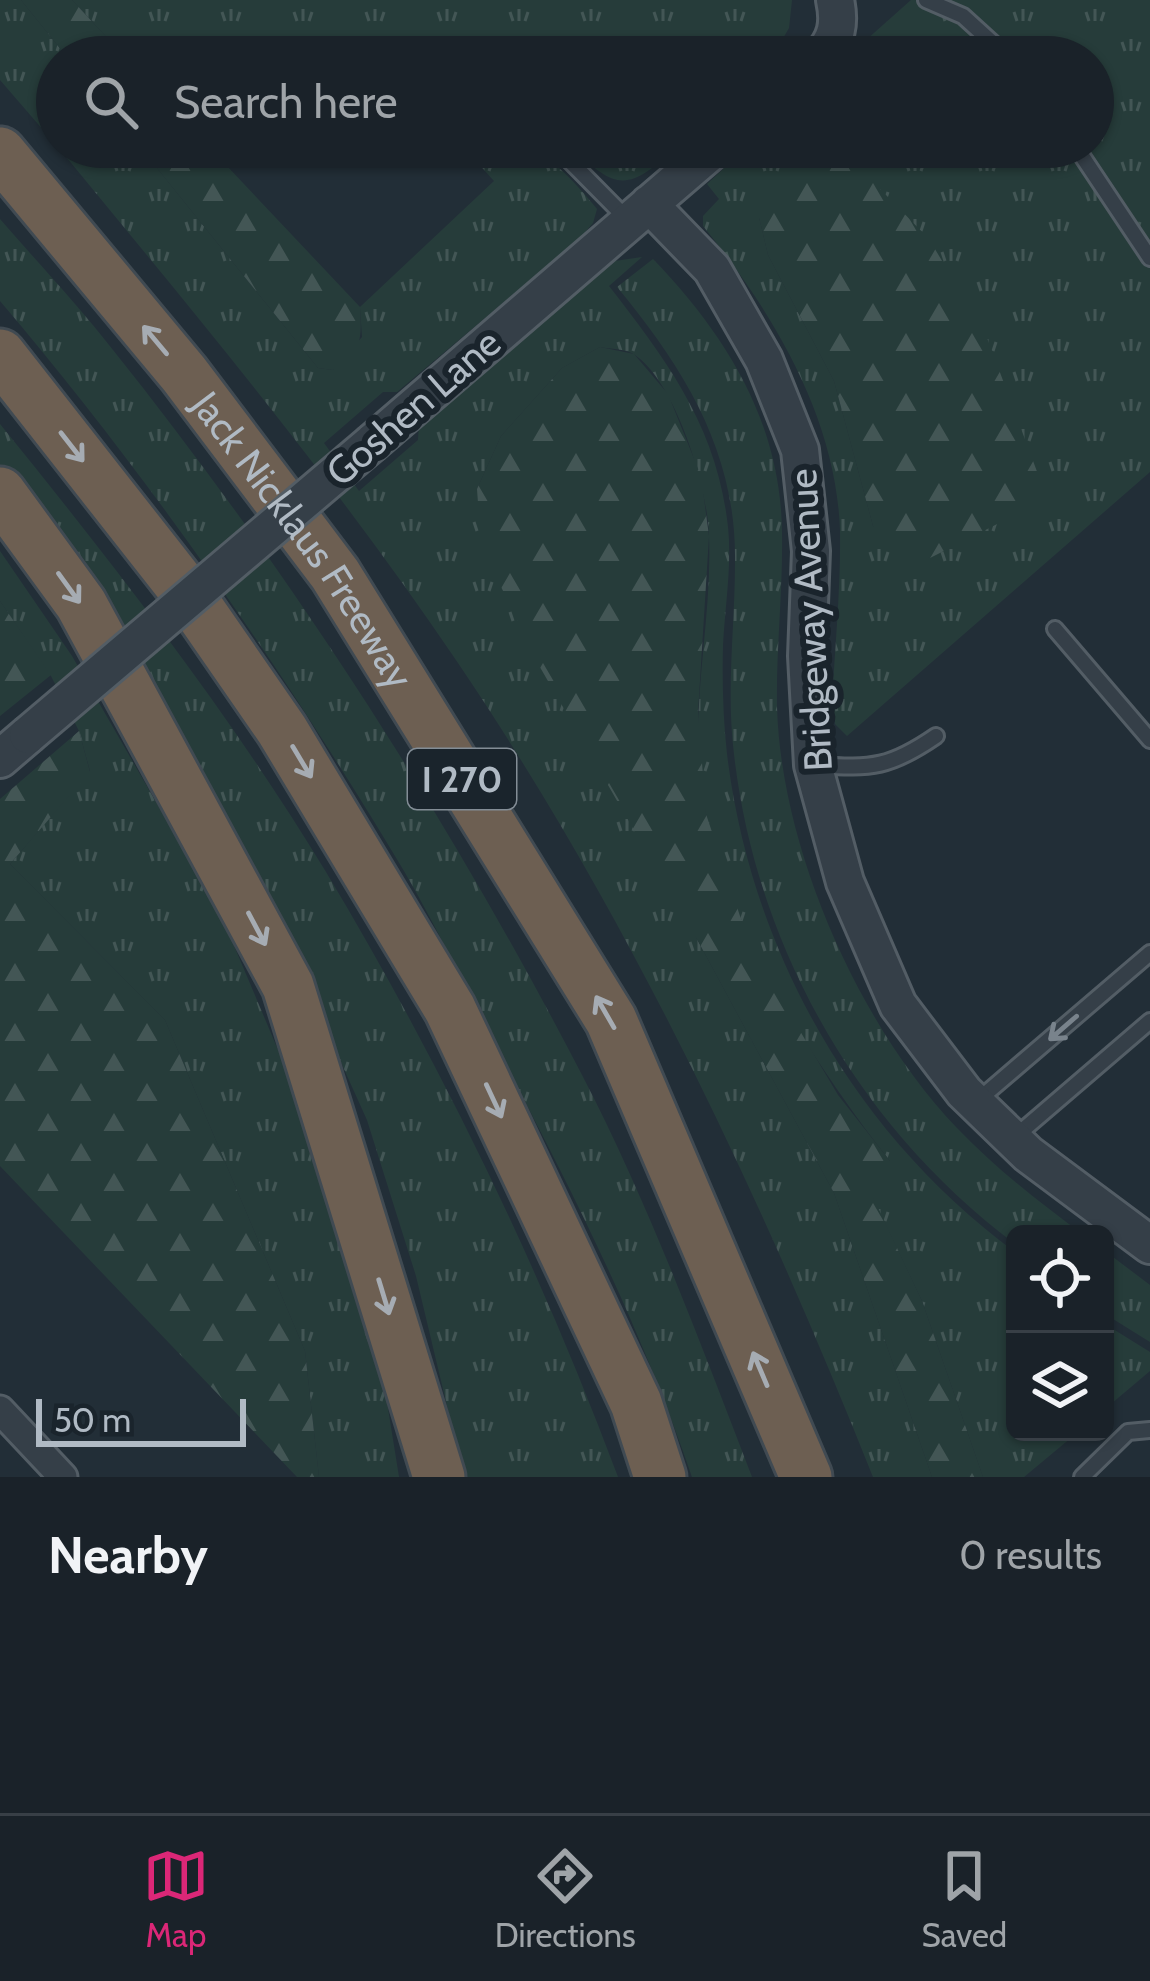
<!DOCTYPE html>
<style>
:root{--surface:#1a2229;--page:#232a31;--text:#f1f3f6;--muted:#9fa4a8;--line:#383f46;--accent:#db2777}
body{margin:0;font-family:Cabin,sans-serif;background:var(--page);color:var(--text)}
.controls{position:absolute;right:36px;bottom:36px;display:grid;overflow:hidden;border-radius:18px;box-shadow:0 3px 9px #0004}
.controls button{width:108px;height:108px;display:grid;place-items:center;padding:0;border:0;border-bottom:3px solid var(--line);background:var(--surface);color:var(--text);font:60px sans-serif}
.scale{position:absolute;left:36px;bottom:30px;width:210px;box-sizing:border-box;padding-left:12px;border:6px solid #b0bac4;border-top:0;font-size:33px;line-height:42px;white-space:nowrap;color:#b0bac4;-webkit-text-stroke:9px #1a242c;paint-order:stroke}
.list{margin:0;padding:0;list-style:none}
h2{display:flex;justify-content:space-between;align-items:center;height:156px;margin:0;padding:0 48px;font-size:51px}
h2 small{font-size:39px;font-weight:400;color:var(--muted)}
.icon{flex:none;width:66px;height:66px;fill:none;stroke:currentColor;stroke-width:2;stroke-linecap:round;stroke-linejoin:round}
.map{position:relative;flex:none;width:1150px;height:1477px;overflow:hidden}
.search{position:absolute;background:var(--surface);box-shadow:0 3px 9px #0004;left:36px;right:36px;top:36px;height:132px;display:flex;align-items:center;gap:30px;box-sizing:border-box;padding:0 42px;border-radius:66px;color:var(--muted);font-size:45px}
.sheet{height:336px;background:var(--surface)}
nav{display:flex;justify-content:space-around;align-items:center;box-sizing:border-box;height:168px;border-top:3px solid var(--line);background:var(--surface);font-size:33px;color:var(--muted)}
nav a{display:grid;justify-items:center;gap:6px}
nav .on{color:var(--accent)}
.map>svg:first-child{display:block}
</style>
<div class="map">
<svg width="1150" height="1477" viewBox="0 0 1150 1477">
<defs>
<pattern id="grass-tufts" width="24" height="20" patternUnits="userSpaceOnUse" patternTransform="scale(3)"><rect width="24" height="20" fill="#263c3a"/><path d="M3 7l-1-3M5 7V3M7 7l1-3M15 17l-1-3M17 17v-4M19 17l1-3" fill="none" stroke="#435655"/></pattern>
<pattern id="forest-firs" width="22" height="20" patternUnits="userSpaceOnUse" patternTransform="scale(3)"><rect width="22" height="20" fill="#263c3a"/><path d="M5 1l3.5 6h-7zM16 11l3.5 6h-7z" fill="#435655"/></pattern>
</defs>
<rect width="100%" height="100%" fill="#222e37"/>
<path fill="url(#grass-tufts)" fill-rule="evenodd" d="M0,0H21L67,57H57V146L0,80Z
M72,0H792L789,28L772,57H378L361,40L343,57H125Z
M911,0H1150V472L847,736L835,724L832,704C835,646 841,587 840,530C836,416 772,311 703,226V216L719,199L707,184L747,147H1093V57H847ZM759,217L930,558L873,526L834,381L768,255Z
M58,147H140L318,368L333,370L362,337L360,307L494,181L476,161C521,116 569,176 597,209L593,223L580,238L397,392H383L324,443L359,491L418,440L419,423L615,261L642,257L609,286C668,362 717,427 728,527C732,565 725,606 723,645C722,680 723,719 727,754C751,952 855,1134 1015,1252V1432H1078L1024,1477H983L922,1301L872,1196L890,1161C810,1059 739,945 707,818C684,725 713,630 709,536C708,488 676,383 635,355C627,349 610,349 600,347L562,368L501,436L477,489L698,941L834,1193L932,1477H873C760,1194 629,916 458,663C336,482 196,315 58,147Z
M573,147H677C631,188 618,195 573,147Z
M0,219C38,263 78,305 113,350C292,574 450,820 582,1075C649,1204 700,1342 752,1477H692C642,1330 574,1193 501,1056C469,995 439,931 404,871C287,675 148,475 0,301Z
M653,259C727,336 781,423 782,533C783,591 776,649 777,707C781,849 859,1026 957,1128C995,1168 1038,1201 1082,1234H1015V1244C859,1127 756,947 734,754C726,689 735,627 735,563C737,453 685,369 617,287Z
M0,424C116,567 230,714 326,872C441,1064 540,1268 618,1477H464L416,1276L367,1120L279,925L0,469Z
M0,551L72,656L221,915L311,1128L376,1334L399,1477H319L305,1351L165,1020L10,864L90,771L79,731L51,676L0,601Z
M1105,1251L1150,1285V1342L1105,1314Z
M1105,1324L1150,1352V1371L1105,1409Z"/>
<path fill="url(#forest-firs)" d="M21,0H72L125,57H67Z
M140,147H209L360,307C362,340 362,351 333,370L318,368Z
M845,153L929,239L986,335L1042,485L1027,509L930,558L896,548L873,526L834,381L768,255L759,217L822,156Z
M600,347L634,354L668,394L701,476L709,536L698,712L706,814L740,916L781,999L838,1095L890,1161L896,1184L873,1197L922,1301L983,1477H932L834,1193L698,941L537,662L481,545L477,489L501,436L562,368Z
M0,601L51,675L0,716Z
M79,731L90,772L10,864L165,1020L305,1351L319,1477H297L0,1166V799Z"/>
<g fill="none" stroke-linecap="round" stroke-linejoin="round">
<g stroke="#535d65" stroke-width="20">
<path id="service" d="M926,0L963,16L1008,57
M556,147L629,221
M1076,147L1150,258
M1055,629L1150,740
M818,765C872,769 891,767 936,736
M976,1102L1150,953
M1016,1136L1150,1021
M1082,1477L1128,1432L1150,1430"/>
</g>
<g stroke="#535d65" stroke-width="33">
<path id="minor" d="M0,1410L63,1477"/>
</g>
<g stroke="#535d65" stroke-width="42">
<path id="tertiary" d="M820,57C837,40 840,23 835,0
M649,204L712,269L764,360L800,450L811,551L807,656L813,765L845,882L898,1005L964,1092L1028,1154L1150,1245
M372,443L716,147
M0,759L28,735"/>
</g>
<g stroke="#404a52" stroke-width="57">
<g id="motorway">
<path id="s1" d="M0,153L184,374L335,574L611,1020L806,1477"/>
<path d="M0,355L190,597L282,730L450,1009L636,1403L660,1477"/>
<path d="M0,493L81,604L288,986L439,1477"/>
</g>
</g>
<use href="#service" stroke="#353f48" stroke-width="14"/>
<use href="#minor" stroke="#353f48" stroke-width="27"/>
<use href="#tertiary" stroke="#353f48" stroke-width="36"/>
<use href="#motorway" stroke="#6d5f52" stroke-width="51"/>
<g stroke="#535d65" stroke-width="42" stroke-linecap="butt">
<path id="tertiary-bridge" d="M28,735L372,443"/>
</g>
<use href="#tertiary-bridge" stroke="#353f48" stroke-width="36"/>
</g>
<defs><path id="oneway-shaft" d="M-6 0H5M1.5-3L5.5 0L1.5 3" fill="none" stroke-width="1.6" stroke-linecap="round" stroke-linejoin="round" transform="scale(3)"/></defs>
<g stroke="#a6acb3">
<use href="#oneway-shaft" transform="translate(155 340) rotate(-130)"/>
<use href="#oneway-shaft" transform="translate(72 447) rotate(52)"/>
<use href="#oneway-shaft" transform="translate(69 588) rotate(54)"/>
<use href="#oneway-shaft" transform="translate(302 762) rotate(59)"/>
<use href="#oneway-shaft" transform="translate(257 929) rotate(62)"/>
<use href="#oneway-shaft" transform="translate(605 1012) rotate(-120)"/>
<use href="#oneway-shaft" transform="translate(494 1101) rotate(65)"/>
<use href="#oneway-shaft" transform="translate(384 1297) rotate(73)"/>
<use href="#oneway-shaft" transform="translate(760 1369) rotate(-113)"/>
</g>
<use stroke="#79838c" href="#oneway-shaft" transform="translate(1063 1028) rotate(139)"/>
<g text-anchor="middle" dominant-baseline="central" stroke-width="12" stroke-linejoin="round" paint-order="stroke">
<rect fill="#1a242c" stroke="#838d96" stroke-width="3" x="408" y="749" width="108" height="60" rx="9"/>
<g font-size="36" font-weight="bold" fill="#b0bac4">
<text x="462" y="779">I 270</text>
</g>
<g font-size="39" fill="#b0bac4" stroke="#1a242c">
<text transform="translate(413 407) rotate(-41)">Goshen Lane</text>
<text stroke="none"><textPath href="#s1" startOffset="492">Jack Nicklaus Freeway</textPath></text>
<text transform="translate(810 620) rotate(-93)">Bridgeway Avenue</text>
</g>
</g>
</svg>
<div class="controls">
<button><svg class="icon" aria-label="locate" viewBox="0 0 24 24"><circle cx="12" cy="12" r="6"/><path d="M12 2v4M12 18v4M2 12h4M18 12h4"/></svg></button>
<button><svg class="icon" aria-label="layers" viewBox="0 0 24 24"><path d="M12 4l9 5-9 5-9-5zM3 14l9 5 9-5"/></svg></button>
</div>
<div class="scale">50 m</div>
<div class="search"><svg class="icon" aria-label="search" viewBox="0 0 24 24"><circle cx="10" cy="10" r="6"/><path d="M15 15l6 6"/></svg>Search here</div>
</div>
<section class="sheet">
<h2>Nearby<small>0 results</small></h2>
<ul class="list">
</ul>
</section>
<nav>
<a class="on"><svg class="icon" aria-label="map" viewBox="0 0 24 24"><path d="M3 6l6-2 6 2 6-2v14l-6 2-6-2-6 2zM9 4v14M15 6v14"/></svg>Map</a>
<a><svg class="icon" aria-label="directions" viewBox="0 0 24 24"><path d="M12 3l9 9-9 9-9-9zM9 14v-3h6M13 9l2 2-2 2"/></svg>Directions</a>
<a><svg class="icon" aria-label="saved" viewBox="0 0 24 24"><path d="M7 4h10v16l-5-4-5 4z"/></svg>Saved</a>
</nav>
